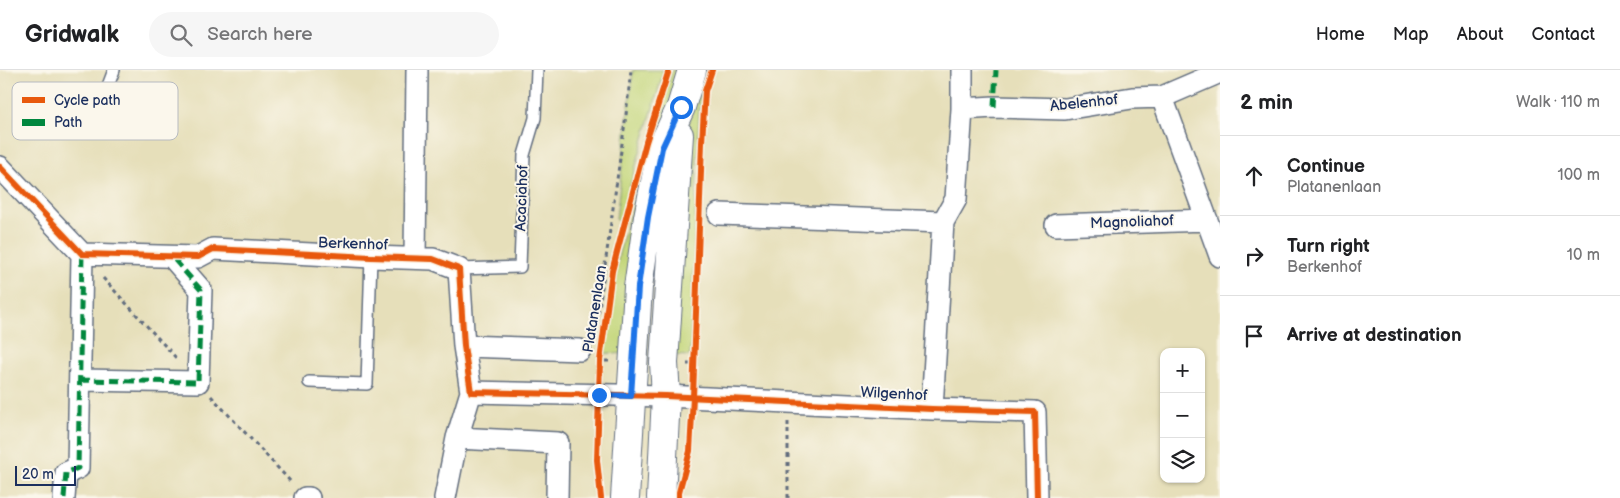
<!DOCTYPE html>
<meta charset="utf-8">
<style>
:root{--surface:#fff;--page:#f6f6f6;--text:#202124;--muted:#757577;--line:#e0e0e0}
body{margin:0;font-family:"Balsamiq Sans",sans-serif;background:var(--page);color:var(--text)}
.controls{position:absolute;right:15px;bottom:15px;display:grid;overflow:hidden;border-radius:10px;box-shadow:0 1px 4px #0004}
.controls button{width:45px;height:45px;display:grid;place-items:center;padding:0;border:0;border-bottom:1px solid var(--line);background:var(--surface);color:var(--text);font:25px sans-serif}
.scale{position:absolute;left:15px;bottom:12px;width:61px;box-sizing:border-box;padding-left:5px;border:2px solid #1b2f5e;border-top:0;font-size:14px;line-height:18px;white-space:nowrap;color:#1b2f5e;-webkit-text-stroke:4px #fbf7ec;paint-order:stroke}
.stop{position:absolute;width:15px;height:15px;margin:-11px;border:4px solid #1a73e8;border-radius:50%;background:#fff}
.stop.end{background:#1a73e8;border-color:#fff;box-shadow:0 1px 5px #0008}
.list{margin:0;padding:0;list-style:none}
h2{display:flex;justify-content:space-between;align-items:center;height:65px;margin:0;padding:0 20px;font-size:21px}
h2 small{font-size:16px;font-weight:400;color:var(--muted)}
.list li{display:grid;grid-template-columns:32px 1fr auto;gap:15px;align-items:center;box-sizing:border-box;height:80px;padding:0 20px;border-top:1px solid var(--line)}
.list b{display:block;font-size:19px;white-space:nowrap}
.list p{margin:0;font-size:16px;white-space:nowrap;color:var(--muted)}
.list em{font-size:16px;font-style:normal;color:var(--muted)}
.icon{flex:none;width:28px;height:28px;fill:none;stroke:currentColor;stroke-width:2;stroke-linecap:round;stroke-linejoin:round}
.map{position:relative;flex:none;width:1220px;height:428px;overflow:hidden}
header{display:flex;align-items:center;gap:30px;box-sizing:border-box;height:70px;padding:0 25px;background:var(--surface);border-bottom:1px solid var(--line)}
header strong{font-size:24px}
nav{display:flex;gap:28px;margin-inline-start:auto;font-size:18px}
.search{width:350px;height:45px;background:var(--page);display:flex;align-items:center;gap:12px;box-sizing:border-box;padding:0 18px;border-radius:28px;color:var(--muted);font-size:19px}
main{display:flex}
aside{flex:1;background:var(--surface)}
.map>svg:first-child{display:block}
</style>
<header>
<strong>Gridwalk</strong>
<div class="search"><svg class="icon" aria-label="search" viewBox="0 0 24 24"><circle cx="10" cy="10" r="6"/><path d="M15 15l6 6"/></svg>Search here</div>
<nav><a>Home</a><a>Map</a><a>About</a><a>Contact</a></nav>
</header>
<main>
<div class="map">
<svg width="1220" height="428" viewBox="0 0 1220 428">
<rect width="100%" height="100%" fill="#fbf7ec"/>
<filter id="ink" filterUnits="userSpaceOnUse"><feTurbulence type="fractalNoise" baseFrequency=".02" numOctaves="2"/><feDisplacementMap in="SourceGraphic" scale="10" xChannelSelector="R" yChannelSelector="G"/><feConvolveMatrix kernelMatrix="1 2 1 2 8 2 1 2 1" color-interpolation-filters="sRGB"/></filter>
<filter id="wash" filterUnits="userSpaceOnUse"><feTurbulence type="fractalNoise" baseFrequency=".0096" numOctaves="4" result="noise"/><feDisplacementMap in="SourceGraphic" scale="20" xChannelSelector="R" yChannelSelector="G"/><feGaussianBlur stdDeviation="1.12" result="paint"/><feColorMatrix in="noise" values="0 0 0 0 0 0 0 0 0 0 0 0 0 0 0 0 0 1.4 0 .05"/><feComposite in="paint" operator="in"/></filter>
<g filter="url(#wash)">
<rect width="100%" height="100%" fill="#e6dfba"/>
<path fill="#c2d578" stroke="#6e826b" d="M633,0H664L620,150L616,149Z
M672,0H679L629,284L604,283L619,183Z
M702,0H708L703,17L699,42L690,286L670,285L688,58Z"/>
</g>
<g filter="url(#ink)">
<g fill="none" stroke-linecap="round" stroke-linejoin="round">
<g stroke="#626d7e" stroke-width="14">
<path id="service" d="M103,29L114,0
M459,199L520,197L524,85L535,48L537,0
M309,312L367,314L371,187"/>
</g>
<g stroke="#626d7e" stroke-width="24">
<path id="minor" d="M1162,27L1220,186
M962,39L994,37L1065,39L1132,28L1162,27L1220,2
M0,97L82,184L198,187L213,179L371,187L433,189L459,199L464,276L471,322L666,326L932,339L1035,342L1037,428
M719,144L943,152
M1056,155L1207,150
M415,188L417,0
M464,276L580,280
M80,310L198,312L201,220L173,188
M932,339L943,152L956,129L962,39V0
M457,368L558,373L557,428
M64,428L66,403L78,398L82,184
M305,428H309
M445,428L457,368L471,322"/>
</g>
<g stroke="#626d7e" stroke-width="30">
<path id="tertiary" d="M625,428L638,217L648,147L662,78L681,37L692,0
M661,428L666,326L664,293L679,65"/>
</g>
<path stroke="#626d7e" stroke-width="3" stroke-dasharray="4 4" stroke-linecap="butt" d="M103,208L178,290
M595,267L626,45L631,0
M597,291H611
M687,294H694
M211,326L292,413
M788,428V351"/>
<use href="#service" stroke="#fff" stroke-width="11"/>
<use href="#minor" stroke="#fff" stroke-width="21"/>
<use href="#tertiary" stroke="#fff" stroke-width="28"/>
<path stroke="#00873e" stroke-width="5" stroke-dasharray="10 5" stroke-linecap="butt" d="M994,37L996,0
M80,310L198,312L201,220L173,188
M64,428L66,403L78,398L82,184"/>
<g stroke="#fbf7ec" stroke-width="9">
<path id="cycleway" d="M0,97L82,184L198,187L213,179L371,187L433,189L459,199L464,276L471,322L666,326L932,339L1035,342L1037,428
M601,428L597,390L600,291L612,201L646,72L669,0
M679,428V422L690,381L693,327L702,73L705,21L712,0"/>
</g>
<use href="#cycleway" stroke="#e8590c" stroke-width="6"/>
</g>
</g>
<g fill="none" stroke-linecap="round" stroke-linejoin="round" filter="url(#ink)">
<path stroke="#1a73e8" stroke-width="6" d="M599,325L631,326L638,217L648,147L662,78L681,37"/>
</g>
<g text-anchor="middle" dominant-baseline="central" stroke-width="4" stroke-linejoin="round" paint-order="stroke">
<g font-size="15" fill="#1b2f5e" stroke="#fbf7ec">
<text transform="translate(1084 33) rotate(-6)">Abelenhof</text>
<text transform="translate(522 128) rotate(-88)">Acaciahof</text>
<text transform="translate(1132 152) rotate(-2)">Magnoliahof</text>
<text transform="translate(353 174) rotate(2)">Berkenhof</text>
<text transform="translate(595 239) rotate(-81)">Platanenlaan</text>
<text transform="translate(894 324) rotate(3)">Wilgenhof</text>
</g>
</g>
<rect x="12" y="12" width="166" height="58" rx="8" fill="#fbf7ec" stroke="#b8bbc1" stroke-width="1"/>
<rect x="22" y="27" width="23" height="6" fill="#e8590c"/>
<rect x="22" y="49" width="23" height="7" fill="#00873e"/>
<g font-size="14" fill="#1b2f5e">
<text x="54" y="35">Cycle path</text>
<text x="54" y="57">Path</text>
</g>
</svg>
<div class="controls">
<button>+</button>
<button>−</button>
<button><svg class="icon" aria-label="layers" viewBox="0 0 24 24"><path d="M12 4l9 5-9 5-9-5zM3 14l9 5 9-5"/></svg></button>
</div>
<div class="scale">20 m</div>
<div class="stop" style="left:681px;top:37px"></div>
<div class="stop end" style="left:599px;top:325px"></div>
</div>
<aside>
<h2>2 min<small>Walk · 110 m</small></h2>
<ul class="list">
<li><svg class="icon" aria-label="ahead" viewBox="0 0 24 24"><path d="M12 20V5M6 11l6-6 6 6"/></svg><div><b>Continue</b><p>Platanenlaan</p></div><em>100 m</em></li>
<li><svg class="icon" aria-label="right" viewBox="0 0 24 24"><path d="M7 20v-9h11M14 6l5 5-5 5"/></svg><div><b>Turn right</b><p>Berkenhof</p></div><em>10 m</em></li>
<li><svg class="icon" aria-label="arrive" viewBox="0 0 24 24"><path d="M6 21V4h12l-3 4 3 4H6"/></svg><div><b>Arrive at destination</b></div></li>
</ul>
</aside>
</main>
